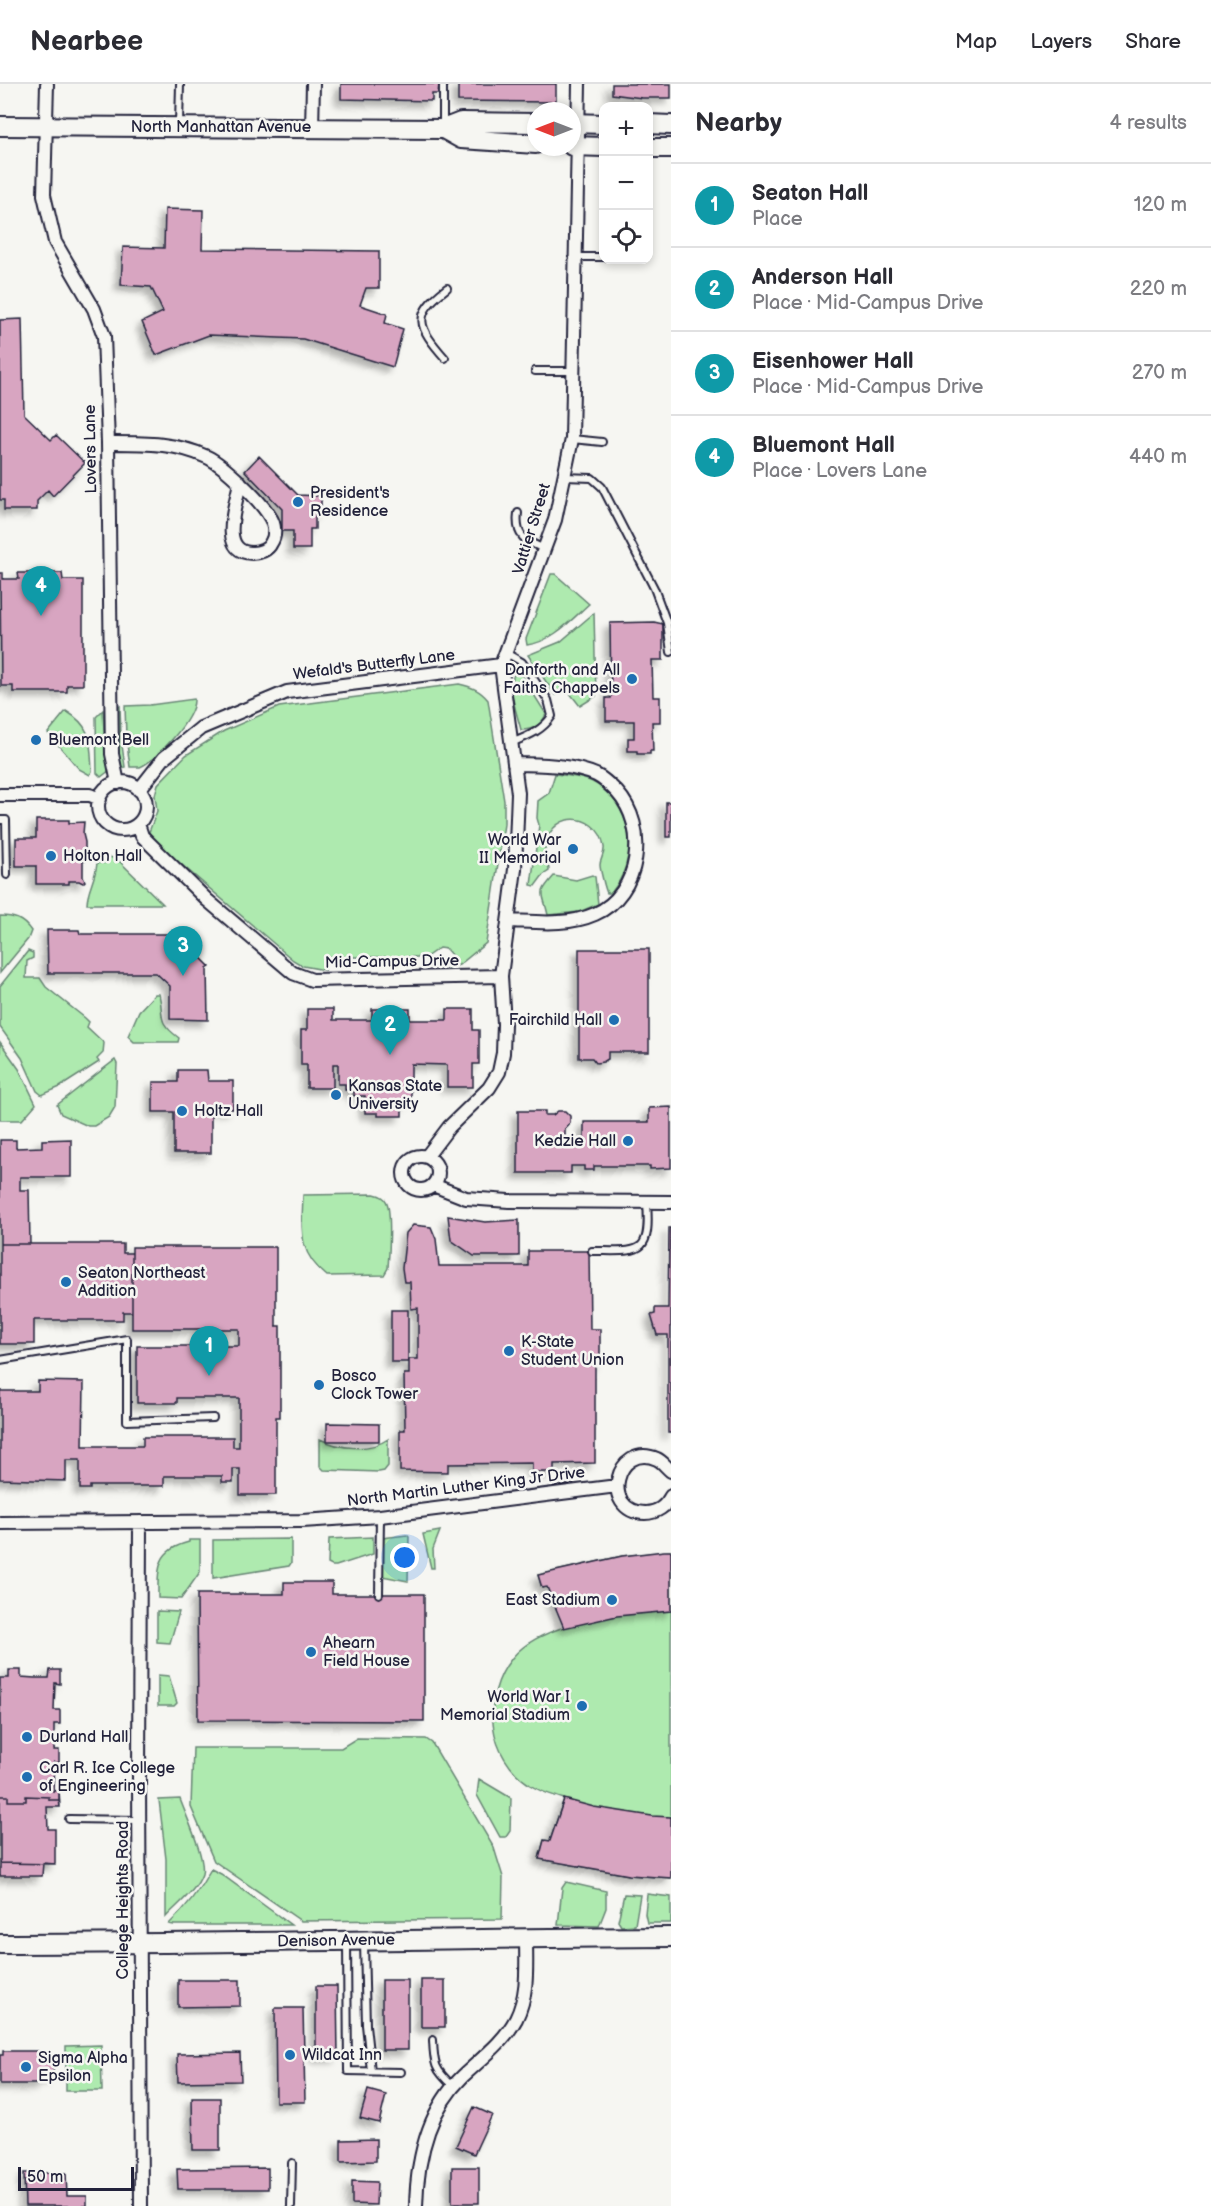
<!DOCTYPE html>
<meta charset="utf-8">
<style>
:root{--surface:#fff;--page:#f2f2f3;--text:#2b2b33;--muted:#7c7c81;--line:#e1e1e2;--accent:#111827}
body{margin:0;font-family:"Balsamiq Sans",sans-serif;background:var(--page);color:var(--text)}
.controls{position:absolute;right:18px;top:18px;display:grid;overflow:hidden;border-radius:12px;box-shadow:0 3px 9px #0003}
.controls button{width:54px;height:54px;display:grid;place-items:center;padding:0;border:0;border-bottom:2px solid var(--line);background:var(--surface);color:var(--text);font:30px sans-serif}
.compass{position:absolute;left:527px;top:18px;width:54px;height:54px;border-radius:50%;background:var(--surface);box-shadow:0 3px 9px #0003;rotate:270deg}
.scale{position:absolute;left:18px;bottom:15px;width:116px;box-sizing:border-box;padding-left:6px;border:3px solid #22223b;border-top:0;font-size:16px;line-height:21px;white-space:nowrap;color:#22223b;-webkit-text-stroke:4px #f6f6f2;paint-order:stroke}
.you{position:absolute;left:405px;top:1474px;width:21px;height:21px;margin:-15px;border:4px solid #fff;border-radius:50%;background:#1a73e8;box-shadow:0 0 0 9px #1a73e833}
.badge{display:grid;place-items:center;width:39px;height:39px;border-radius:50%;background:var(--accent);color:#fff;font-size:20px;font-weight:700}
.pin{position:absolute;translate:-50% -50px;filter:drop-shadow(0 2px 3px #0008)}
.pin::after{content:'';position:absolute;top:32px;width:21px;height:18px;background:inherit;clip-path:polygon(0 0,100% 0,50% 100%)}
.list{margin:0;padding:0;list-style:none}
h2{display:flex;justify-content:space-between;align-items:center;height:78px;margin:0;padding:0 24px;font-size:26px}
h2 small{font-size:20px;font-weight:400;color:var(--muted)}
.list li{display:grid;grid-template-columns:39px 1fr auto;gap:18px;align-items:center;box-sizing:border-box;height:84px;padding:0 24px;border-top:2px solid var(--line)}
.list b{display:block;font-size:22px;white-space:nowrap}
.list p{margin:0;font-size:20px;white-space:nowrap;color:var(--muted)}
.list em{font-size:20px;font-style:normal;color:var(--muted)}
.icon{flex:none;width:33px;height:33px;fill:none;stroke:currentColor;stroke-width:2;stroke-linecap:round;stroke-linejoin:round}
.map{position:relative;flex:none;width:671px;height:2122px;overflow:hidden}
header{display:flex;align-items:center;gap:36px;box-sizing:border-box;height:84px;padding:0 30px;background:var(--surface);border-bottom:2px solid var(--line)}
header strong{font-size:28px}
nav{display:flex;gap:33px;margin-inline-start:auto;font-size:21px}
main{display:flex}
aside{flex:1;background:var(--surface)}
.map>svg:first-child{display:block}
</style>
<header>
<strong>Nearbee</strong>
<nav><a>Map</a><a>Layers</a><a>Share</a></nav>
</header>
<main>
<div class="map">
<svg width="671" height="2122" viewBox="0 0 671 2122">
<defs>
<filter id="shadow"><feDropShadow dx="-5.5" dy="5.5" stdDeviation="3" flood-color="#0004"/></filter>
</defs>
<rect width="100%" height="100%" fill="#f6f6f2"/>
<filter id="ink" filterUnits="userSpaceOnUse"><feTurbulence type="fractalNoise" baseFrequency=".0167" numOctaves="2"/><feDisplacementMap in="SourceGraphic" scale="12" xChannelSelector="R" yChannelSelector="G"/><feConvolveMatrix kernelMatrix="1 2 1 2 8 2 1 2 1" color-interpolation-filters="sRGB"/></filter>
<g filter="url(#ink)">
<path fill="#aeeaaf" stroke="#688675" stroke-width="1.5" d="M551,490H555L589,520C571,536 552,558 527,561L526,555Z
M594,529L596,612L580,622L566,604L555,611L528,571L560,558Z
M518,585L546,630C542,641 533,646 521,646C517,629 504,598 518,585Z
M459,600C472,603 480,606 488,616L504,717V740L486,859L459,881L448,884L454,874L446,865L439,864L426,873H324L325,886L303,882L293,876L154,757L149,748L157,727L155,711L158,700L186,671L224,647L279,623Z
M194,615C195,634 157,676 140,683C138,683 132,683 130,683L126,652L125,622L150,621Z
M120,622L121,654L125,683L121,684L118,665L117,624Z
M103,626L105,668L110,686L101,693L97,689L96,633Z
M66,627C93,643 90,658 92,687L90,691L79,685L48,649Z
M555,690C570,692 587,693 599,702C635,727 638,777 611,809H607C605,805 600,785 600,781C600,775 605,770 604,763C602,745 585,732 567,736C553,740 544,754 545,768C546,775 549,780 549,787L543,791L535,802L531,801L539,741L537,734L538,717L549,709Z
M105,773L116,774L163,820H87C87,807 96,794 97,779H105Z
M592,791L595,793L598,820L579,828L548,831C543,808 537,811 554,792L576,796Z
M0,832C14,832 23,835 31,847L28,855L0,889Z
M28,867L33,869V874L27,877L26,894H40L46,903L85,934L89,938L87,943L104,959L103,969L97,975L99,978L60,1003L42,1011L37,1007L22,974L0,943V902Z
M155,910H159C165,933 155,936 179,954L178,958H134L128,952L139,927Z
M0,958L19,985L36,1020L22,1036H0Z
M115,976L117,980L115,1023L109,1033L94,1042H88L61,1030L57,1021Z
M374,1110C378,1111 384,1112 386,1117C392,1125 389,1172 388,1184L384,1191L327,1192C297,1168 302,1147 303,1111Z
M320,1355C339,1365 370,1368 388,1355V1382L384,1387L379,1388L324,1386L320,1382Z
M440,1447L433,1465L434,1484H431L423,1450Z
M407,1451L409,1453L408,1497L382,1492V1454Z
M373,1453V1470L336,1482H332L328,1480L329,1455Z
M291,1455V1479L289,1482L213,1494V1456Z
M189,1456H200V1488L181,1515L158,1514C158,1485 156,1466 189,1458Z
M671,1467V1794L629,1791L539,1775L544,1756L550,1757L564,1715C553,1711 540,1708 530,1701C487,1673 481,1612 512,1574C525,1558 544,1550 564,1543L548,1503L542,1504L538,1491L622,1472Z
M157,1527L179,1528L170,1559L157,1558Z
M158,1591L169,1592L177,1619L174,1622H158Z
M357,1654L426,1655L432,1659L494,1764L503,1793L502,1835L301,1837L214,1777L191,1723L193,1664H341Z
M479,1695L511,1714L510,1747L506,1753H500L477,1711Z
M180,1715C186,1732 206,1774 202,1790C197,1806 177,1821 166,1833V1775L159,1716Z
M211,1785L221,1790L291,1841H174L169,1840C187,1823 199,1807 211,1785Z
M566,1798L606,1807V1824L599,1842L558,1841L562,1804Z
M624,1810L640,1811L635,1841L621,1842L618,1837Z
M647,1810L671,1813V1839H647L645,1830Z
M101,1961L102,2007H66V1962Z"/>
<path fill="#d8a5c1" stroke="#22223b" stroke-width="1.5" filter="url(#shadow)" d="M341,0H439L438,10H432V17L341,15Z
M458,0H556V18L458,17Z
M612,0H671V14H642L612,10Z
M165,125L203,126L202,165L379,167V204H366L360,221L387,230L385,239L403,245L393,283L303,255L209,251L156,271L142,238L163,228L151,203L121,201L123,163L164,164Z
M22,235L24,330L51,356L56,351L85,379L53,412L48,406L37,417V426H4V416H0V236Z
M259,372L298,411L321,412V429H315V445H310V465H293V447H282V425L245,387Z
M0,489H3V495H19L18,489H62L63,496H83V601H67V608H13V602H1Z
M654,538L663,540V576H652L653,613H660V638H652L653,667H650V670H637V667H628V654H634V637H606V614H611L610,539Z
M666,718H671V753H666Z
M36,736H69V739L84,738L83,750L85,758V777H83V793L85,797L83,799L79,797H69V800H36V782H16V754H36Z
M47,846H79L80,850H173L175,848L210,883L207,885L208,936L170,935V902L156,889H48Z
M579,865H649V968H608V975L603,978L596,979L592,974H579Z
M307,925H333V936H372V925H410V936H447V925H473V946H479V980H473V1003H447V981L411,980V1018H402V1032H378V1029H365V1012H354V1006H345V1000H338V980H333V1004H307V981H301V946H307Z
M178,986H207L208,997H233V1025H211V1069H174V1028H153V998H178Z
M671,1023V1084L650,1085V1082H594V1086H584V1082H571V1089H518V1027H545V1031H553L558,1027H565L570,1032V1039L565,1045V1060H584V1038H649V1024Z
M71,1055V1093H20V1106H29L30,1160H0V1056H16V1064L42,1063V1056Z
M448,1132L485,1138L519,1136V1172H474L451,1156Z
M413,1141L431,1143L436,1155L439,1182H528V1167H589L590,1245H600V1279H595V1379L554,1380V1388H532V1379L448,1380V1388L400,1387V1346H405L404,1290H409V1275H418V1224L411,1225L410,1198H404L402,1184L406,1149Z
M669,1144H671V1349H668V1251H657L651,1231L655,1230V1224H668Z
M0,1160H123V1169H132V1228H123V1236H34V1260H0Z
M132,1163H276V1242H280V1333H276V1411H240V1385H233V1398H222V1392H164V1402H90V1405H80V1376H66V1397L0,1395V1307H38V1297L84,1298L83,1362H143V1353H233V1363H239V1314H177V1319H137V1262H239V1245H132Z
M391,1226H408V1278H391Z
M327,1339L379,1340V1357H327Z
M664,1467H671V1527L617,1532L564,1544L547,1503L542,1504L538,1491L622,1472Z
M284,1498H332V1510H424V1637L198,1636L197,1510H284Z
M9,1586H21V1593L35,1594H49L50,1586H60V1600L55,1599L54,1626H60V1640H54V1666H59V1679L54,1678L53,1707L59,1706L60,1723H47L48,1745H55V1780L43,1779L42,1792H0V1594H9Z
M9,1586H21V1593L35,1594H49L50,1586H60V1600L55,1599L54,1626H60V1640H54V1666H59V1679L54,1678L53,1707L59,1706V1716H49V1713L26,1712V1717H8V1712H0V1594H9Z
M0,1712H8V1717H26V1712L49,1713V1716H59L60,1723H47L48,1745H55V1780L0,1779Z
M564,1715L594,1723L652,1732L671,1733V1794L629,1791L539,1775L544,1756L550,1757Z
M178,1896H240V1922L178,1923Z
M382,1896H408V1966H382Z
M421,1896H445V1943H421Z
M316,1902H337L338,1973H316Z
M275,1924H303L305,2018H276Z
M3,1967H41V1971H53V1995H41V2000H0V1971H3Z
M240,1969L241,1997L178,1998L177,1970Z
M368,2006L386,2011L379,2039L360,2034Z
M192,2014H220V2066H193Z
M474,2023L492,2031L474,2070L456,2062Z
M376,2055V2077L341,2078V2056Z
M452,2083H479V2119H452Z
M268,2084V2105H178L177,2085Z
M24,2089H66L67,2112H87V2122H25Z
M352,2097L377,2098L376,2121L352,2120Z"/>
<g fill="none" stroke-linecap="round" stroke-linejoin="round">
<g stroke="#22223b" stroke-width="10">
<path id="lane" d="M179,40L180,0
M443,41V0
M576,173H604
M445,274C417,242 412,231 447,204
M535,287H573
M572,355L602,358
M565,393L592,394L602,403L654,504L667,539L671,568
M518,429C515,453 525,457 545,465
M506,569L522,578L548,616L552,632C542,647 528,652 511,659
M0,736H6L7,791
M592,1167C640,1167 651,1173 647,1118
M0,1276L127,1255V1337L213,1334
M379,1510L380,1432
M69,1735L139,1736
M364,1859L366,1941L371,1987
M347,1860L348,1987L401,1988
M433,1956C434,1980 434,1985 453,2002
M291,2122L292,2079"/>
</g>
<g stroke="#22223b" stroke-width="16">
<path id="street" d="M47,0L44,111L55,158L94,225L104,252L108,359L112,670L118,699
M312,44L313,0
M108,359C141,359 176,358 207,373C224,381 261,417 270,433C275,440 276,452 271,459C268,466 259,469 252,469C217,468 237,418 240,398
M98 722a24 24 0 1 1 48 0a24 24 0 1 1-48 0Z
M139,706L164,674L201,644L287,608L501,581
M0,711H90L100,715
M138,740L142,752L207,816L293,889L312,896L501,892
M509,837C537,838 568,842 595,830C641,810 649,743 617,708C611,702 604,695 596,691C570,680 541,681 514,680
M404 1089a17 17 0 1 1 34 0a17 17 0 1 1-34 0Z
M427,1072L449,1043L489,1004L499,988L503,969L504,940L501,892L515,785L518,709L501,581L555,436L572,355L579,0
M433,1101L466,1114L509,1117L671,1118
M671,1387C666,1383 662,1377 657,1375C616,1357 599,1428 645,1429C657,1429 666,1422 671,1412
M140,1438L139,1695L141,2122
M0,1439L302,1437L380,1432L617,1402
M416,2122C417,2074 428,2026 463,1992C482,1974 504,1958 516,1935C529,1909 526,1881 526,1853"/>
</g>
<g stroke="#22223b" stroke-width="22">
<path id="secondary" d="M572,39L604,40
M648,40L671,41
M0,42L443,45L461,38L536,39
M443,45L461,55L536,60
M572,62L604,63
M648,64H671
M0,1860C224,1860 447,1854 671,1853"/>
</g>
<use href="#lane" stroke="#f6f6f2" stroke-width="6"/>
<use href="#street" stroke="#f6f6f2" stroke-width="12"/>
<use href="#secondary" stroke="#f6f6f2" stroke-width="18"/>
</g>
</g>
<g fill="#1f6fb2" stroke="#f6f6f2" stroke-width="2">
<circle cx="298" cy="418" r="6"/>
<circle cx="632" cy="595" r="6"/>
<circle cx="36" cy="656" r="6"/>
<circle cx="573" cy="765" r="6"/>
<circle cx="51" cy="772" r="6"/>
<circle cx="614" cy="936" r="6"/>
<circle cx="336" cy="1011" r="6"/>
<circle cx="182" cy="1027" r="6"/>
<circle cx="628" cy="1057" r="6"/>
<circle cx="66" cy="1198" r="6"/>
<circle cx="509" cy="1267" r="6"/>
<circle cx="319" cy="1301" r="6"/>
<circle cx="612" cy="1516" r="6"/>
<circle cx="311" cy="1568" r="6"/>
<circle cx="582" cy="1622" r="6"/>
<circle cx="27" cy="1653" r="6"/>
<circle cx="27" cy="1693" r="6"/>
<circle cx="290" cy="1971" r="6"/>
<circle cx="26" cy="1983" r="6"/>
</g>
<g text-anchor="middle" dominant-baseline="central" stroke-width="5" stroke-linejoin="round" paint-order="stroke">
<g font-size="16" fill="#22223b" stroke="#f6f6f2">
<text x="221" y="43">North Manhattan Avenue</text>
<text transform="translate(91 365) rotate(-91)">Lovers Lane</text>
<text transform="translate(532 445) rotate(-73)">Vattier Street</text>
<text transform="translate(374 581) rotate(-7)">Wefald's Butterfly Lane</text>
<text transform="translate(392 878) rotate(-1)">Mid-Campus Drive</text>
<text transform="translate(466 1403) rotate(-7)">North Martin Luther King Jr Drive</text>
<text transform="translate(123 1816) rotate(-90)">College Heights Road</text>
<text transform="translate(336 1857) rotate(-1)">Denison Avenue</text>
</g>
<g font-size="16" fill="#22223b" stroke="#f6f6f2" text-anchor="start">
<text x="310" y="409">President's<tspan x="310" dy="18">Residence</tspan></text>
<text x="620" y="586" text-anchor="end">Danforth and All<tspan x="620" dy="18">Faiths Chappels</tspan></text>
<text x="48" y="656">Bluemont Bell</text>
<text x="561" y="756" text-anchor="end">World War<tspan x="561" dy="18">II Memorial</tspan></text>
<text x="63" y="772">Holton Hall</text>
<text x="602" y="936" text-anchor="end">Fairchild Hall</text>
<text x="348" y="1002">Kansas State<tspan x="348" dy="18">University</tspan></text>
<text x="194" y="1027">Holtz Hall</text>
<text x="616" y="1057" text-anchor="end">Kedzie Hall</text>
<text x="78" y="1189">Seaton Northeast<tspan x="78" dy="18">Addition</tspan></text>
<text x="521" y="1258">K-State<tspan x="521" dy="18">Student Union</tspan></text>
<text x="331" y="1292">Bosco<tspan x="331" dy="18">Clock Tower</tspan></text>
<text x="600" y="1516" text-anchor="end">East Stadium</text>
<text x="323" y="1559">Ahearn<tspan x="323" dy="18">Field House</tspan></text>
<text x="570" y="1613" text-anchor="end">World War I<tspan x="570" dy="18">Memorial Stadium</tspan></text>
<text x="39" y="1653">Durland Hall</text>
<text x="39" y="1684">Carl R. Ice College<tspan x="39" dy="18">of Engineering</tspan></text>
<text x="302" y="1971">Wildcat Inn</text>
<text x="38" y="1974">Sigma Alpha<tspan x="38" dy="18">Epsilon</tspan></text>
</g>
</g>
</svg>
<div class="controls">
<button>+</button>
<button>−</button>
<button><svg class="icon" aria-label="locate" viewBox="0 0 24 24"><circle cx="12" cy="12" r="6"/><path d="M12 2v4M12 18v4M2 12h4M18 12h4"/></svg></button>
</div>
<svg class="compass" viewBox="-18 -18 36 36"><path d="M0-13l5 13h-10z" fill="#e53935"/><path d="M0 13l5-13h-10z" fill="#7c7c81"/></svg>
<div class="scale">50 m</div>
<div class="you"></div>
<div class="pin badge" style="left:209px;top:1292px;background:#0f9aa8">1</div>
<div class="pin badge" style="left:390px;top:971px;background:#0f9aa8">2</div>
<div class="pin badge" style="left:183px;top:892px;background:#0f9aa8">3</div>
<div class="pin badge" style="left:41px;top:532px;background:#0f9aa8">4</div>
</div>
<aside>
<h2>Nearby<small>4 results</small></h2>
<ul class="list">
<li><span class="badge" style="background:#0f9aa8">1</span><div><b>Seaton Hall</b><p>Place</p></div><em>120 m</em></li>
<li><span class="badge" style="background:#0f9aa8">2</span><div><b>Anderson Hall</b><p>Place · Mid-Campus Drive</p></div><em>220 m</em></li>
<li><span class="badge" style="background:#0f9aa8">3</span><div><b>Eisenhower Hall</b><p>Place · Mid-Campus Drive</p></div><em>270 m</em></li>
<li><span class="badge" style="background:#0f9aa8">4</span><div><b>Bluemont Hall</b><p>Place · Lovers Lane</p></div><em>440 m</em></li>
</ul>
</aside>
</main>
